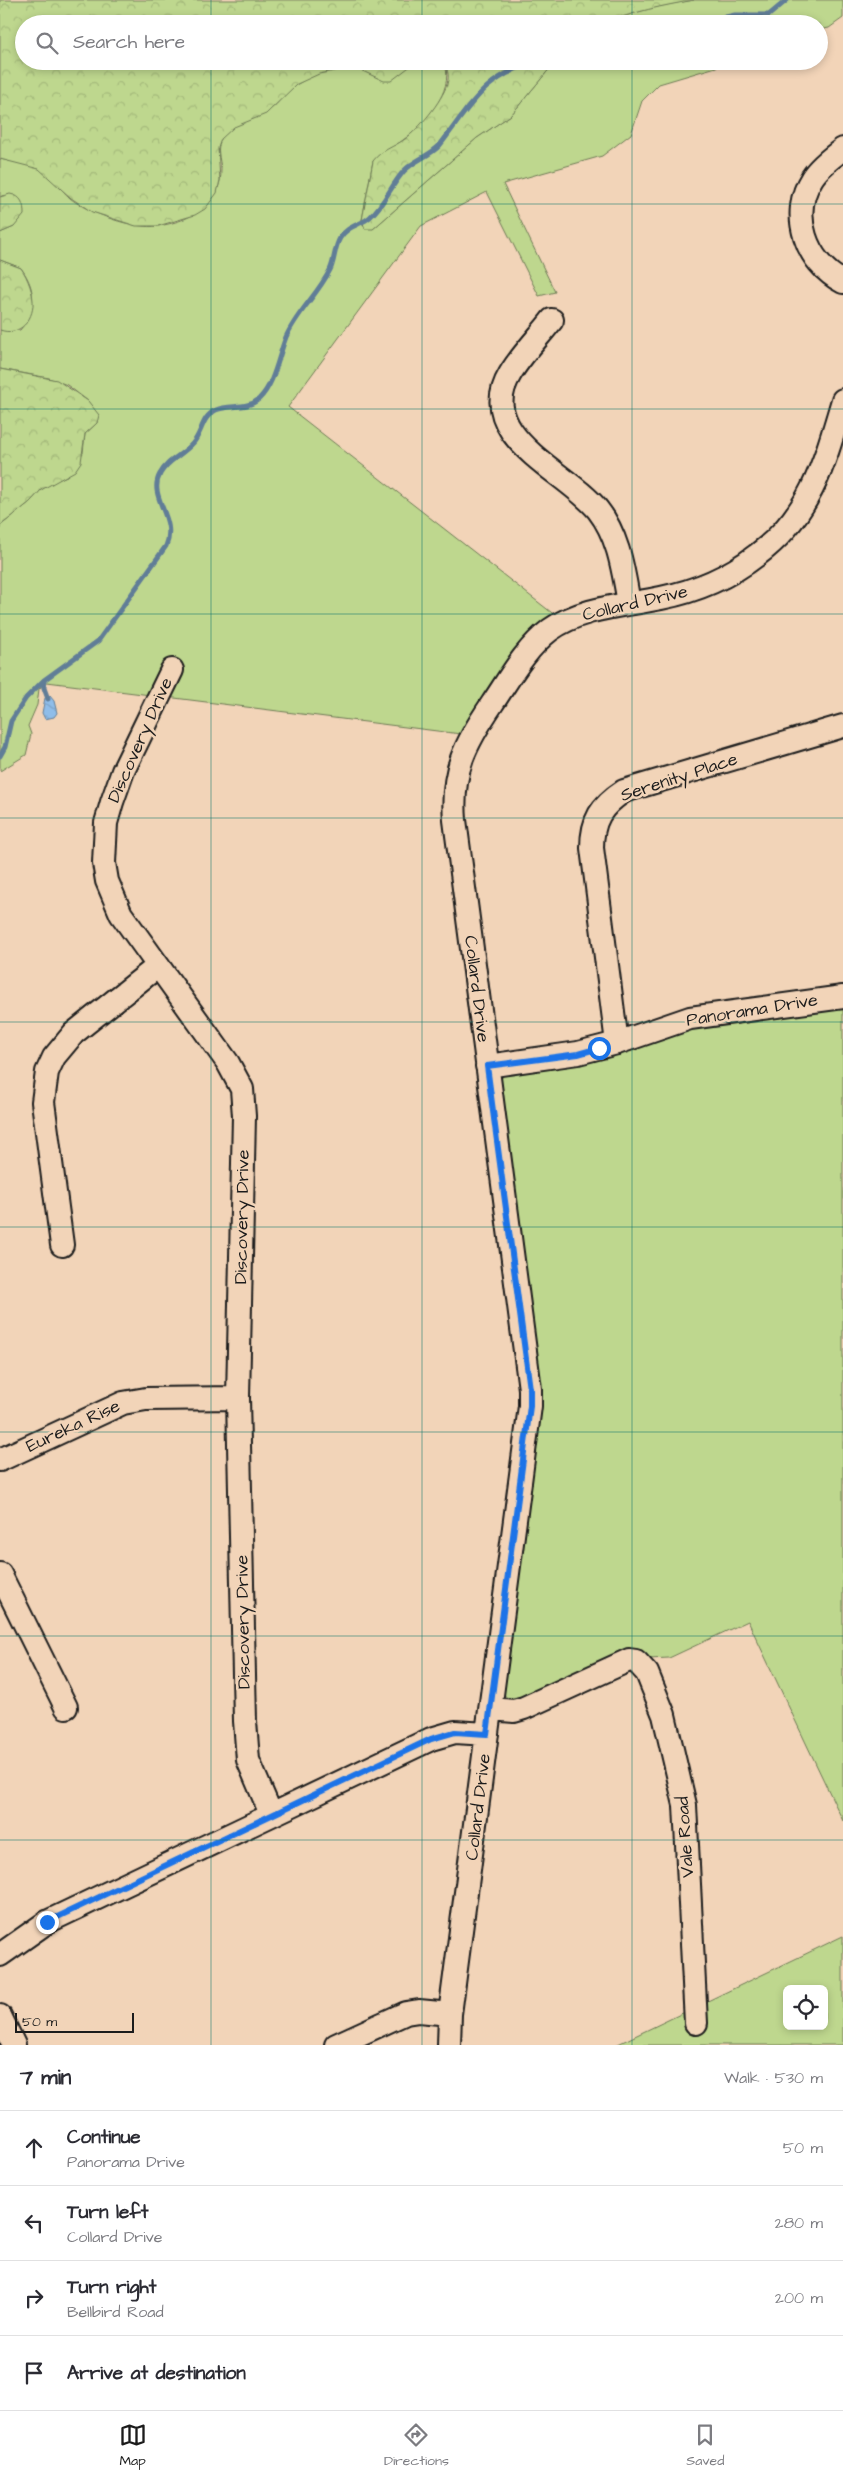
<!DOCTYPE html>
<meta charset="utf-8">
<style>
:root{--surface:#fff;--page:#f2f2f3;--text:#2b2b33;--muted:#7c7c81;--line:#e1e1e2;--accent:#1c1c1c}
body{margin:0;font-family:"Architects Daughter",sans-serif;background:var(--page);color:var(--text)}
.controls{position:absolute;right:15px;bottom:15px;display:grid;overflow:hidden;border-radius:8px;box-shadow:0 2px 8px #0003}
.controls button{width:45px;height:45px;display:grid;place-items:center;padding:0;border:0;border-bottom:1px solid var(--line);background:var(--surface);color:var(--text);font:25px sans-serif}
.scale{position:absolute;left:15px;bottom:12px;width:119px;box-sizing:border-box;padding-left:5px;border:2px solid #1c1c1c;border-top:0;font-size:14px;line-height:18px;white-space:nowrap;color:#1c1c1c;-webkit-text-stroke:4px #f2d4b8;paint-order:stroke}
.stop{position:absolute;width:15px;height:15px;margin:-11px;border:4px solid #1a73e8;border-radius:50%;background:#fff}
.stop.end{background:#1a73e8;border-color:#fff;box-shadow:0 1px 5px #0008}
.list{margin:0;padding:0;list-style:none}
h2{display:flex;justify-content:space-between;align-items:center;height:65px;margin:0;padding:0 20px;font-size:21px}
h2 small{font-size:16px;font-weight:400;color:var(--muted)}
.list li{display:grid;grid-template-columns:32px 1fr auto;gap:15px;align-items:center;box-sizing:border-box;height:75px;padding:0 20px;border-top:1px solid var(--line)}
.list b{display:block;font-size:19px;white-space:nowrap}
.list p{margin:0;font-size:16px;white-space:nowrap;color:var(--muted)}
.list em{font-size:16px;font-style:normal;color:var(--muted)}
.icon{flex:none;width:28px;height:28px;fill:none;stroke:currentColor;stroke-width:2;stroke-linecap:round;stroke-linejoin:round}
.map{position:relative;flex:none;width:843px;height:2045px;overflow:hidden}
.search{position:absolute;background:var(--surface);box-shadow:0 2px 8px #0003;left:15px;right:15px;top:15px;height:55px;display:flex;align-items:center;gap:12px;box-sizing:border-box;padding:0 18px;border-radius:28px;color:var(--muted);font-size:19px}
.sheet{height:365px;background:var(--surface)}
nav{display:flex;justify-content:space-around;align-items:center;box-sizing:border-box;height:70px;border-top:1px solid var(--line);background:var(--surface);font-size:14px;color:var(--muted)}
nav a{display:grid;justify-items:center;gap:2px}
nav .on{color:var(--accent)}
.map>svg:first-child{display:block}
</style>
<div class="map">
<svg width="843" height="2045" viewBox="0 0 843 2045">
<defs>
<pattern id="forest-crowns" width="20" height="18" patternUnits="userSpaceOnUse" patternTransform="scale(1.25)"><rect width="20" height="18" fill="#bed78e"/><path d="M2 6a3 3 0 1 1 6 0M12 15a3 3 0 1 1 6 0" fill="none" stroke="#a3b87a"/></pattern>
<pattern id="water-waves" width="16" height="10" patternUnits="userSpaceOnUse" patternTransform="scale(1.25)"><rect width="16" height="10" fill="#8fbde9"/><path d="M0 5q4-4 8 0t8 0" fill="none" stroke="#7ba2c7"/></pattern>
</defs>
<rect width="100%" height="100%" fill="#f2d4b8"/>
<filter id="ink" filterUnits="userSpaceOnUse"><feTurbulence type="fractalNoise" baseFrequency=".02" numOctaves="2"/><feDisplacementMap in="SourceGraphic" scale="10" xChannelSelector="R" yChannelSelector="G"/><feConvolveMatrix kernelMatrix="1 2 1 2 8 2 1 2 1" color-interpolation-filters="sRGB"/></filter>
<g filter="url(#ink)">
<path fill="#bed78e" stroke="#6d7a55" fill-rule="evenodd" d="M694,0H843V18L829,28L819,30V24H604C634,11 663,5 694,0Z
M417,61H443C457,85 429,119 411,134C399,144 385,151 373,161L362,220L373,229L477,138L511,115L556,61H726L716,67L659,84L642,101L631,134L602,156L503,184L555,292L539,296L487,192L421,226L288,407L556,616L461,734L47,682L39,689L37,705L28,726L31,734L26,755L0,771V526L30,502L41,490L52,482L67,476L83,453L85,434L97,423L88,401L67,385L49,378L0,369V330H20C36,310 37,290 21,268L0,260V233L14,227L4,195L0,197V159C13,162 28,163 40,169C52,176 60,189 70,198C88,213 135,230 158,226C190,221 222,205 221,169C220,159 216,148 221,139C230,122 257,118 272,108C278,104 282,96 288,91C304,78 332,65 354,67C363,67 370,73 378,78L409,67Z
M843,1006V1821L748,1621L669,1658L648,1659L510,1702L504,1694L539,1411L500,1080L504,1075L675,1030Z
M843,1936V2045H616ZM787,1989H824V2026H787Z"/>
<path fill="url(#forest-crowns)" stroke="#6d7a55" d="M0,0H694C663,6 634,11 604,24H24V61H417L391,81H384L354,67L319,74L297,84L266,114L234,127L221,139L218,148L220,180L217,193L205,209L195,215L158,226H136L92,212L71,198L39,169L0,159Z
M443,61H556L511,115L477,138L373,229H365L362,220L373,161C381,150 394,147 405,139C419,129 442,101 447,84C450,75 447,68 443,61Z
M10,194C22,196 24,204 24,215L14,227L0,233V197Z
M0,260L21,268C28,278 34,294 33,306C31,324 17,336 0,330Z
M0,369L57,380L88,401L99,415L97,423L85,434L81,462L75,471L41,490L30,502L0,526Z"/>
<path fill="url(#water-waves)" stroke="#617d97" d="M50,696L54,701L57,713L54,717L45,719L42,713L45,698Z"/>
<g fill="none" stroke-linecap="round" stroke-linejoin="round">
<path stroke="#617d97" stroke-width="5" d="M627,24L637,21L643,24
M694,24L735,15H769L787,0
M44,680V688L48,699
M0,756L5,747L11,721L26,698L44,680L98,641L166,546C178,518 147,497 160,474C167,460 183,455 193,443C202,433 202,416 216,410C230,404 247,410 259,399C275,383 278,357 286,337C297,312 318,294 330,270C335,260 334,248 340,238C347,226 361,225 370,217C385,204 391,185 404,171C414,160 430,156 440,145C473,102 482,79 536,61"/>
<g stroke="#1c1c1c" stroke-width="26">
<path id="minor" d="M843,149C832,157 819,167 812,178C789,214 806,263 843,282
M552,320C539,337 521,355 510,374C473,436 567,471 598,510C619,537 623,570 629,603
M172,670L123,771L112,802L106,823L104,863L107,881L121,914L228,1063L242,1089L244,1116L238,1398L245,1721L248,1760L271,1814
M617,1043L592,848C592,820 601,806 624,791L843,726
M487,1066L578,1053L617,1043L690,1018L843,997
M62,1245L43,1102L47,1072L54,1057L74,1033L158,966
M0,1460L123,1403L146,1399L238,1398
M0,1574L66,1707
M491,1709L514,1711L524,1708L629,1660L636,1661L647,1673L664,1715L685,1805L696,2023
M0,1955L47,1922L431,1739L455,1732L487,1734
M0,2016L14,2045
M336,2045L406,2013L419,2011L450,2014
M449,2045L450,2014L530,1406V1389L455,820C451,771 465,744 492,704C509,679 525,649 550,630C582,607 624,606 661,598C696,591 729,577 757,555C811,515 825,461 843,400"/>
</g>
<use href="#minor" stroke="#f2d4b8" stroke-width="22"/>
</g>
</g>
<g fill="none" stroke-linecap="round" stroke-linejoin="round" filter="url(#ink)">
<path stroke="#1a73e8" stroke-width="6" d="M47,1922L431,1739L455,1732L487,1734L530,1406V1389L487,1066L578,1054L599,1048"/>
</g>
<path fill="none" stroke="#0f766e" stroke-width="1" stroke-opacity="0.55" d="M211,0V24M422,0V24M632,0V24M211,61V2045M422,61V2045M632,61V2045M0,204H843M0,409H843M0,614H843M0,818H843M0,1022H843M0,1227H843M0,1432H843M0,1636H843M0,1840H843"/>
<g text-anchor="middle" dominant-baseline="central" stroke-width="5" stroke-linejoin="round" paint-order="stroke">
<g font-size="18" fill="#1c1c1c" stroke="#f2d4b8">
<text transform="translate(635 603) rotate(-13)">Collard Drive</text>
<text transform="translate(140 740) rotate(-66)">Discovery Drive</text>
<text transform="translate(679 777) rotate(-18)">Serenity Place</text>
<text transform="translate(477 989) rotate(83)">Collard Drive</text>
<text transform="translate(752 1010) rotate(-9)">Panorama Drive</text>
<text transform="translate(242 1217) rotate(-89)">Discovery Drive</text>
<text transform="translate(73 1426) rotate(-25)">Eureka Rise</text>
<text transform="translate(243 1622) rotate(-91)">Discovery Drive</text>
<text transform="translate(478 1807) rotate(-83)">Collard Drive</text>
<text transform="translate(685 1837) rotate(-94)">Vale Road</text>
</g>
</g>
</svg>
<div class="controls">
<button><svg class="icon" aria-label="locate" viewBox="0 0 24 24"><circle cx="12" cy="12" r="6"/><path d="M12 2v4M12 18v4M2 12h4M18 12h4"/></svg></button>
</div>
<div class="scale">50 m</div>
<div class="stop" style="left:599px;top:1048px"></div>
<div class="stop end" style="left:47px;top:1922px"></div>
<div class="search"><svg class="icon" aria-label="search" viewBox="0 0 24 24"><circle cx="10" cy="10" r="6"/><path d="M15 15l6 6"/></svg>Search here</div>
</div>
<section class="sheet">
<h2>7 min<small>Walk · 530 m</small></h2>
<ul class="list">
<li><svg class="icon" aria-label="ahead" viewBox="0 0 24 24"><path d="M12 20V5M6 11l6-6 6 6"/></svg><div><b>Continue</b><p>Panorama Drive</p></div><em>50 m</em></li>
<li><svg class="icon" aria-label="left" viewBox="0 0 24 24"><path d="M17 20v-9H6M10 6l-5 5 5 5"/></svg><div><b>Turn left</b><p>Collard Drive</p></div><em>280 m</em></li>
<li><svg class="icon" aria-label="right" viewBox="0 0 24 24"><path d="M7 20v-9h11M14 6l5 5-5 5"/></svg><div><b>Turn right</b><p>Bellbird Road</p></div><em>200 m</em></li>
<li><svg class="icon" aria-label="arrive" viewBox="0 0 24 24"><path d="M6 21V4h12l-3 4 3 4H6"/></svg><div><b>Arrive at destination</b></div></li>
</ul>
</section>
<nav>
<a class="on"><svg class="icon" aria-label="map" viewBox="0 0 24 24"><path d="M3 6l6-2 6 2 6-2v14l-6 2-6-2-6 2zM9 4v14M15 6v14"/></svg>Map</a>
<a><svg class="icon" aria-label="directions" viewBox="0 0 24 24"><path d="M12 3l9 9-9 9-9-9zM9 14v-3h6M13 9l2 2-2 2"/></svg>Directions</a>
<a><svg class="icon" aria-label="saved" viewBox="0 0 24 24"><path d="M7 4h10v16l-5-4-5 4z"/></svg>Saved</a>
</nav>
